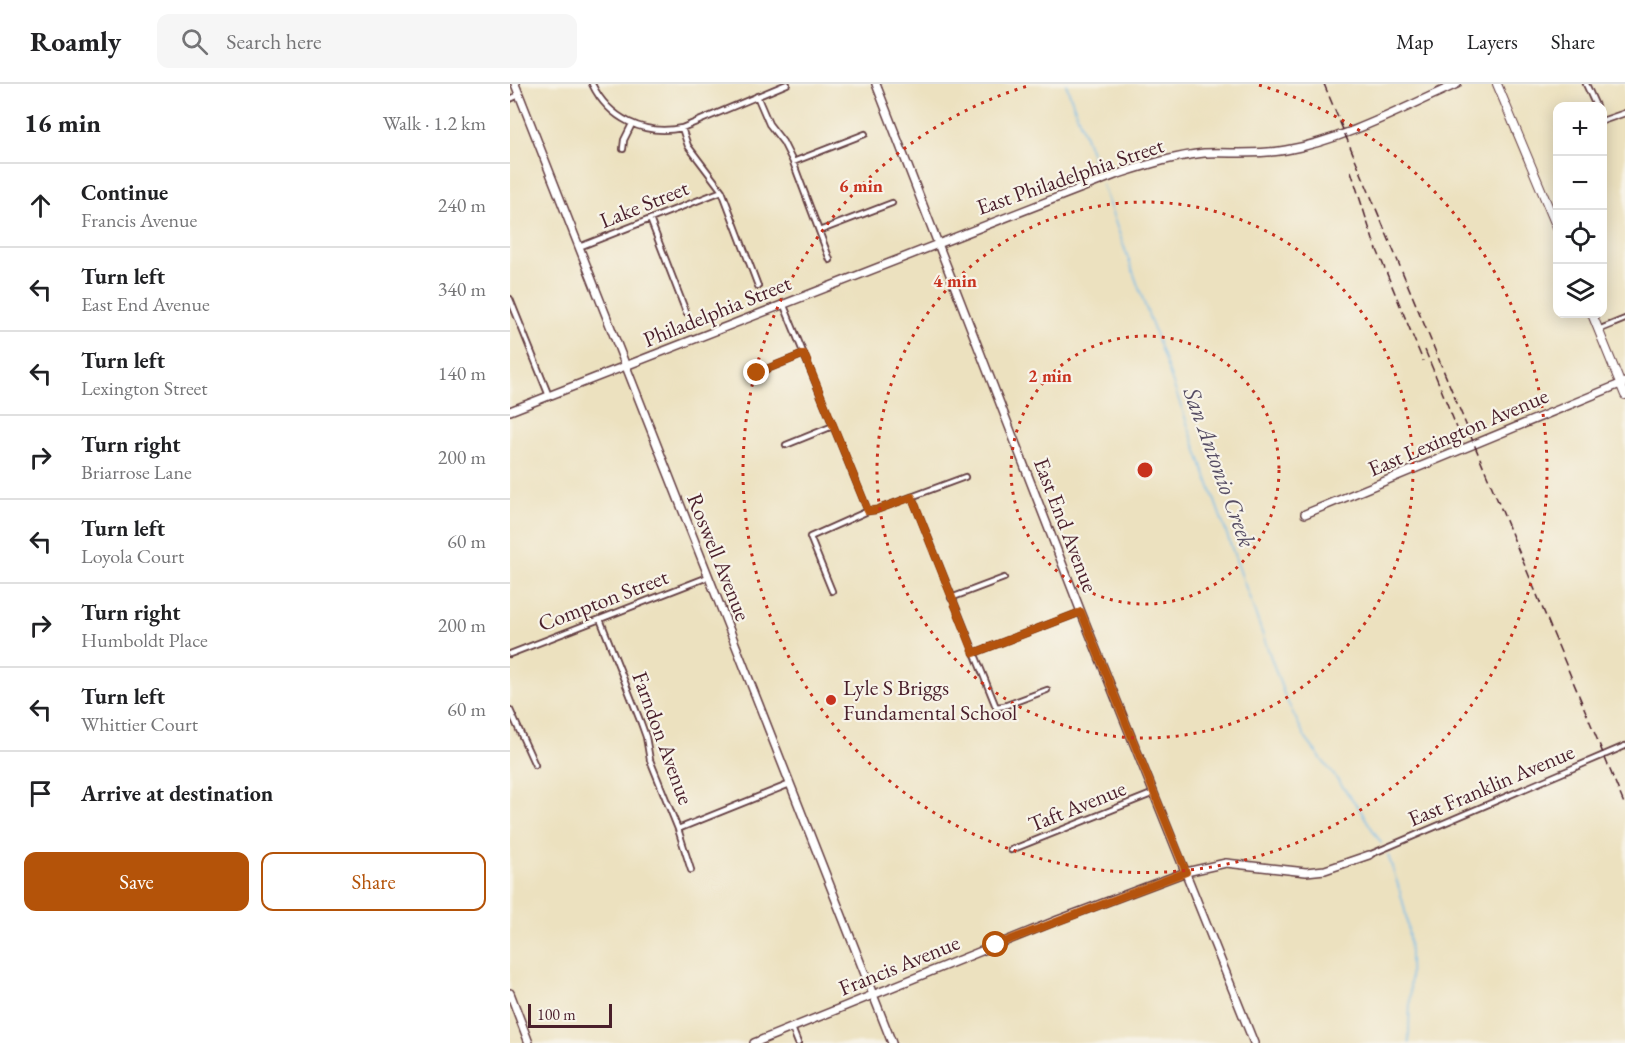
<!DOCTYPE html>
<meta charset="utf-8">
<style>
:root{--surface:#fff;--page:#f6f6f6;--text:#202124;--muted:#757577;--line:#e0e0e0;--accent:#b45309}
body{margin:0;font-family:"EB Garamond",serif;background:var(--page);color:var(--text)}
.controls{position:absolute;right:18px;top:18px;display:grid;overflow:hidden;border-radius:12px;box-shadow:0 3px 15px #0003}
.controls button{width:54px;height:54px;display:grid;place-items:center;padding:0;border:0;border-bottom:2px solid var(--line);background:var(--surface);color:var(--text);font:30px sans-serif}
.scale{position:absolute;left:18px;bottom:15px;width:84px;box-sizing:border-box;padding-left:6px;border:3px solid #4a1f2b;border-top:0;font-size:16px;line-height:21px;white-space:nowrap;color:#4a1f2b;-webkit-text-stroke:4px #f7f3e8;paint-order:stroke}
.stop{position:absolute;width:18px;height:18px;margin:-14px;border:4px solid #b45309;border-radius:50%;background:#fff}
.stop.end{background:#b45309;border-color:#fff;box-shadow:0 2px 6px #0008}
.list{margin:0;padding:0;list-style:none}
h2{display:flex;justify-content:space-between;align-items:center;height:78px;margin:0;padding:0 24px;font-size:26px}
h2 small{font-size:20px;font-weight:400;color:var(--muted)}
.list li{display:grid;grid-template-columns:39px 1fr auto;gap:18px;align-items:center;box-sizing:border-box;height:84px;padding:0 24px;border-top:2px solid var(--line)}
.list b{display:block;font-size:22px;white-space:nowrap}
.list p{margin:0;font-size:20px;white-space:nowrap;color:var(--muted)}
.list em{font-size:20px;font-style:normal;color:var(--muted)}
.actions{display:flex;gap:12px;padding:18px 24px}
.actions a{flex:1;padding:14px 0;border:2px solid var(--accent);border-radius:12px;text-align:center;font-size:21px;color:var(--accent)}
.actions .main{background:var(--accent);color:#fff}
.icon{flex:none;width:33px;height:33px;fill:none;stroke:currentColor;stroke-width:2;stroke-linecap:round;stroke-linejoin:round}
.map{position:relative;flex:none;width:1115px;height:959px;overflow:hidden}
header{display:flex;align-items:center;gap:36px;box-sizing:border-box;height:84px;padding:0 30px;background:var(--surface);border-bottom:2px solid var(--line)}
header strong{font-size:28px}
nav{display:flex;gap:33px;margin-inline-start:auto;font-size:21px}
.search{width:420px;height:54px;background:var(--page);display:flex;align-items:center;gap:15px;box-sizing:border-box;padding:0 21px;border-radius:12px;color:var(--muted);font-size:22px}
main{display:flex}
aside{flex:1;background:var(--surface)}
.map>svg:first-child{display:block}
</style>
<header>
<strong>Roamly</strong>
<div class="search"><svg class="icon" aria-label="search" viewBox="0 0 24 24"><circle cx="10" cy="10" r="6"/><path d="M15 15l6 6"/></svg>Search here</div>
<nav><a>Map</a><a>Layers</a><a>Share</a></nav>
</header>
<main>
<aside>
<h2>16 min<small>Walk · 1.2 km</small></h2>
<ul class="list">
<li><svg class="icon" aria-label="ahead" viewBox="0 0 24 24"><path d="M12 20V5M6 11l6-6 6 6"/></svg><div><b>Continue</b><p>Francis Avenue</p></div><em>240 m</em></li>
<li><svg class="icon" aria-label="left" viewBox="0 0 24 24"><path d="M17 20v-9H6M10 6l-5 5 5 5"/></svg><div><b>Turn left</b><p>East End Avenue</p></div><em>340 m</em></li>
<li><svg class="icon" aria-label="left" viewBox="0 0 24 24"><path d="M17 20v-9H6M10 6l-5 5 5 5"/></svg><div><b>Turn left</b><p>Lexington Street</p></div><em>140 m</em></li>
<li><svg class="icon" aria-label="right" viewBox="0 0 24 24"><path d="M7 20v-9h11M14 6l5 5-5 5"/></svg><div><b>Turn right</b><p>Briarrose Lane</p></div><em>200 m</em></li>
<li><svg class="icon" aria-label="left" viewBox="0 0 24 24"><path d="M17 20v-9H6M10 6l-5 5 5 5"/></svg><div><b>Turn left</b><p>Loyola Court</p></div><em>60 m</em></li>
<li><svg class="icon" aria-label="right" viewBox="0 0 24 24"><path d="M7 20v-9h11M14 6l5 5-5 5"/></svg><div><b>Turn right</b><p>Humboldt Place</p></div><em>200 m</em></li>
<li><svg class="icon" aria-label="left" viewBox="0 0 24 24"><path d="M17 20v-9H6M10 6l-5 5 5 5"/></svg><div><b>Turn left</b><p>Whittier Court</p></div><em>60 m</em></li>
<li><svg class="icon" aria-label="arrive" viewBox="0 0 24 24"><path d="M6 21V4h12l-3 4 3 4H6"/></svg><div><b>Arrive at destination</b></div></li>
</ul>
<div class="actions"><a class="main">Save</a><a>Share</a></div>
</aside>
<div class="map">
<svg width="1115" height="959" viewBox="0 0 1115 959">
<rect width="100%" height="100%" fill="#f7f3e8"/>
<filter id="ink" filterUnits="userSpaceOnUse"><feTurbulence type="fractalNoise" baseFrequency=".0167" numOctaves="2"/><feDisplacementMap in="SourceGraphic" scale="12" xChannelSelector="R" yChannelSelector="G"/><feConvolveMatrix kernelMatrix="1 2 1 2 8 2 1 2 1" color-interpolation-filters="sRGB"/></filter>
<filter id="wash" filterUnits="userSpaceOnUse"><feTurbulence type="fractalNoise" baseFrequency=".008" numOctaves="4" result="noise"/><feDisplacementMap in="SourceGraphic" scale="24" xChannelSelector="R" yChannelSelector="G"/><feGaussianBlur stdDeviation="1.35" result="paint"/><feColorMatrix in="noise" values="0 0 0 0 0 0 0 0 0 0 0 0 0 0 0 0 0 1.4 0 .05"/><feComposite in="paint" operator="in"/></filter>
<g filter="url(#wash)">
<rect width="100%" height="100%" fill="#ece1bf"/>
<g fill="none" stroke-linecap="round" stroke-linejoin="round">
<path stroke="#72b9ea" stroke-width="1.5" d="M556,0L590,93
M592,101L775,613L796,655L849,724L871,759
M878,771C885,793 894,815 897,838C903,877 899,919 899,959"/>
</g>
</g>
<g filter="url(#ink)">
<g fill="none" stroke-linecap="round" stroke-linejoin="round">
<g stroke="#623c41" stroke-width="8">
<path id="street" d="M82,0C99,35 134,52 172,44L277,0
M1076,0L1086,22
M247,12L259,40L273,58L283,78L320,176
M0,15L9,11
M1092,37L1115,29
M172,44L178,62L212,107L248,202
M113,65L114,56L122,40
M283,78L355,50
M140,135L176,228
M309,147L382,119
M69,163L212,107
M0,215L39,312
M273,219L358,427
M1088,246L1115,235
M247,289L294,270
M276,361L323,342
M402,413L486,623L494,622L537,606
M322,507L300,453L358,427L366,426L455,393
M441,514L494,494
M90,535L131,639L136,653L140,676L168,745L181,786
M464,569L571,528
M0,570L198,493
M0,626L25,681
M168,745L280,700
M501,766L644,709
M859,771L1115,662
M282,944L288,959"/>
</g>
<g stroke="#623c41" stroke-width="10">
<path id="secondary" d="M5,0L382,959
M366,0L571,528L744,959
M0,327L605,91C634,82 664,72 694,69C721,68 749,71 776,66C834,56 893,24 947,0
M795,430L1115,298
M0,909L19,959
M244,959L548,836L676,788L716,779L796,788L815,786L859,771"/>
</g>
<g stroke="#623c41" stroke-width="10">
<path id="primary" d="M987,0L1048,146
M1082,230L1115,311"/>
</g>
<use href="#street" stroke="#fff" stroke-width="4.5"/>
<use href="#secondary" stroke="#fff" stroke-width="7"/>
<use href="#primary" stroke="#fff" stroke-width="8"/>
<path stroke="#4a1f2b" stroke-width="1.5" stroke-dasharray="9 4.5" stroke-linecap="butt" d="M814,0L1115,722
M841,87L863,156L913,277
M915,266L947,344"/>
</g>
</g>
<g fill="none" stroke-linecap="round" stroke-linejoin="round" filter="url(#ink)">
<path stroke="#b45309" stroke-width="8" d="M247,289L294,270L358,427L366,426L402,413L464,569L571,528L676,788L486,861"/>
</g>
<g fill="none" stroke="#c8321e" stroke-width="3" stroke-dasharray="3 6">
<circle cx="635" cy="386" r="134"/>
<circle cx="635" cy="386" r="268"/>
<path d="M749 1A402 402 0 1 1 521 1"/>
</g>
<circle fill="#c8321e" stroke="#f7f3e8" stroke-width="2" cx="321" cy="616" r="6"/>
<g text-anchor="middle" dominant-baseline="central" stroke-width="4.5" stroke-linejoin="round" paint-order="stroke">
<g font-size="22" fill="#4a1f2b" stroke="#f7f3e8">
<text transform="translate(560 92) rotate(-19)">East Philadelphia Street</text>
<text transform="translate(134 120) rotate(-22)">Lake Street</text>
<text transform="translate(207 227) rotate(-22)">Philadelphia Street</text>
<text transform="translate(948 348) rotate(-23)">East Lexington Avenue</text>
<text transform="translate(556 441) rotate(69)">East End Avenue</text>
<text transform="translate(209 473) rotate(68)">Roswell Avenue</text>
<text transform="translate(93 516) rotate(-21)">Compton Street</text>
<text transform="translate(153 654) rotate(70)">Farndon Avenue</text>
<text transform="translate(981 701) rotate(-23)">East Franklin Avenue</text>
<text transform="translate(567 722) rotate(-22)">Taft Avenue</text>
<text transform="translate(389 881) rotate(-22)">Francis Avenue</text>
</g>
<g font-size="22" fill="#4a1f2b" stroke="#f7f3e8" text-anchor="start">
<text x="333" y="603">Lyle S Briggs<tspan x="333" dy="25">Fundamental School</tspan></text>
</g>
<g font-size="24" font-style="italic" fill="#564d64" stroke="#f7f3e8">
<text transform="translate(710 383) rotate(70)">San Antonio Creek</text>
</g>
</g>
<circle cx="635" cy="386" r="9" fill="#c8321e" stroke="#f7f3e8" stroke-width="3"/>
<g font-size="18" text-anchor="middle" font-weight="bold" fill="#c8321e" stroke="#f7f3e8" stroke-width="4.5" stroke-linejoin="round" paint-order="stroke">
<text x="351" y="108">6 min</text>
<text x="445" y="203">4 min</text>
<text x="540" y="298">2 min</text>
</g>
</svg>
<div class="controls">
<button>+</button>
<button>−</button>
<button><svg class="icon" aria-label="locate" viewBox="0 0 24 24"><circle cx="12" cy="12" r="6"/><path d="M12 2v4M12 18v4M2 12h4M18 12h4"/></svg></button>
<button><svg class="icon" aria-label="layers" viewBox="0 0 24 24"><path d="M12 4l9 5-9 5-9-5zM3 14l9 5 9-5"/></svg></button>
</div>
<div class="scale">100 m</div>
<div class="stop" style="left:486px;top:861px"></div>
<div class="stop end" style="left:247px;top:289px"></div>
</div>
</main>
